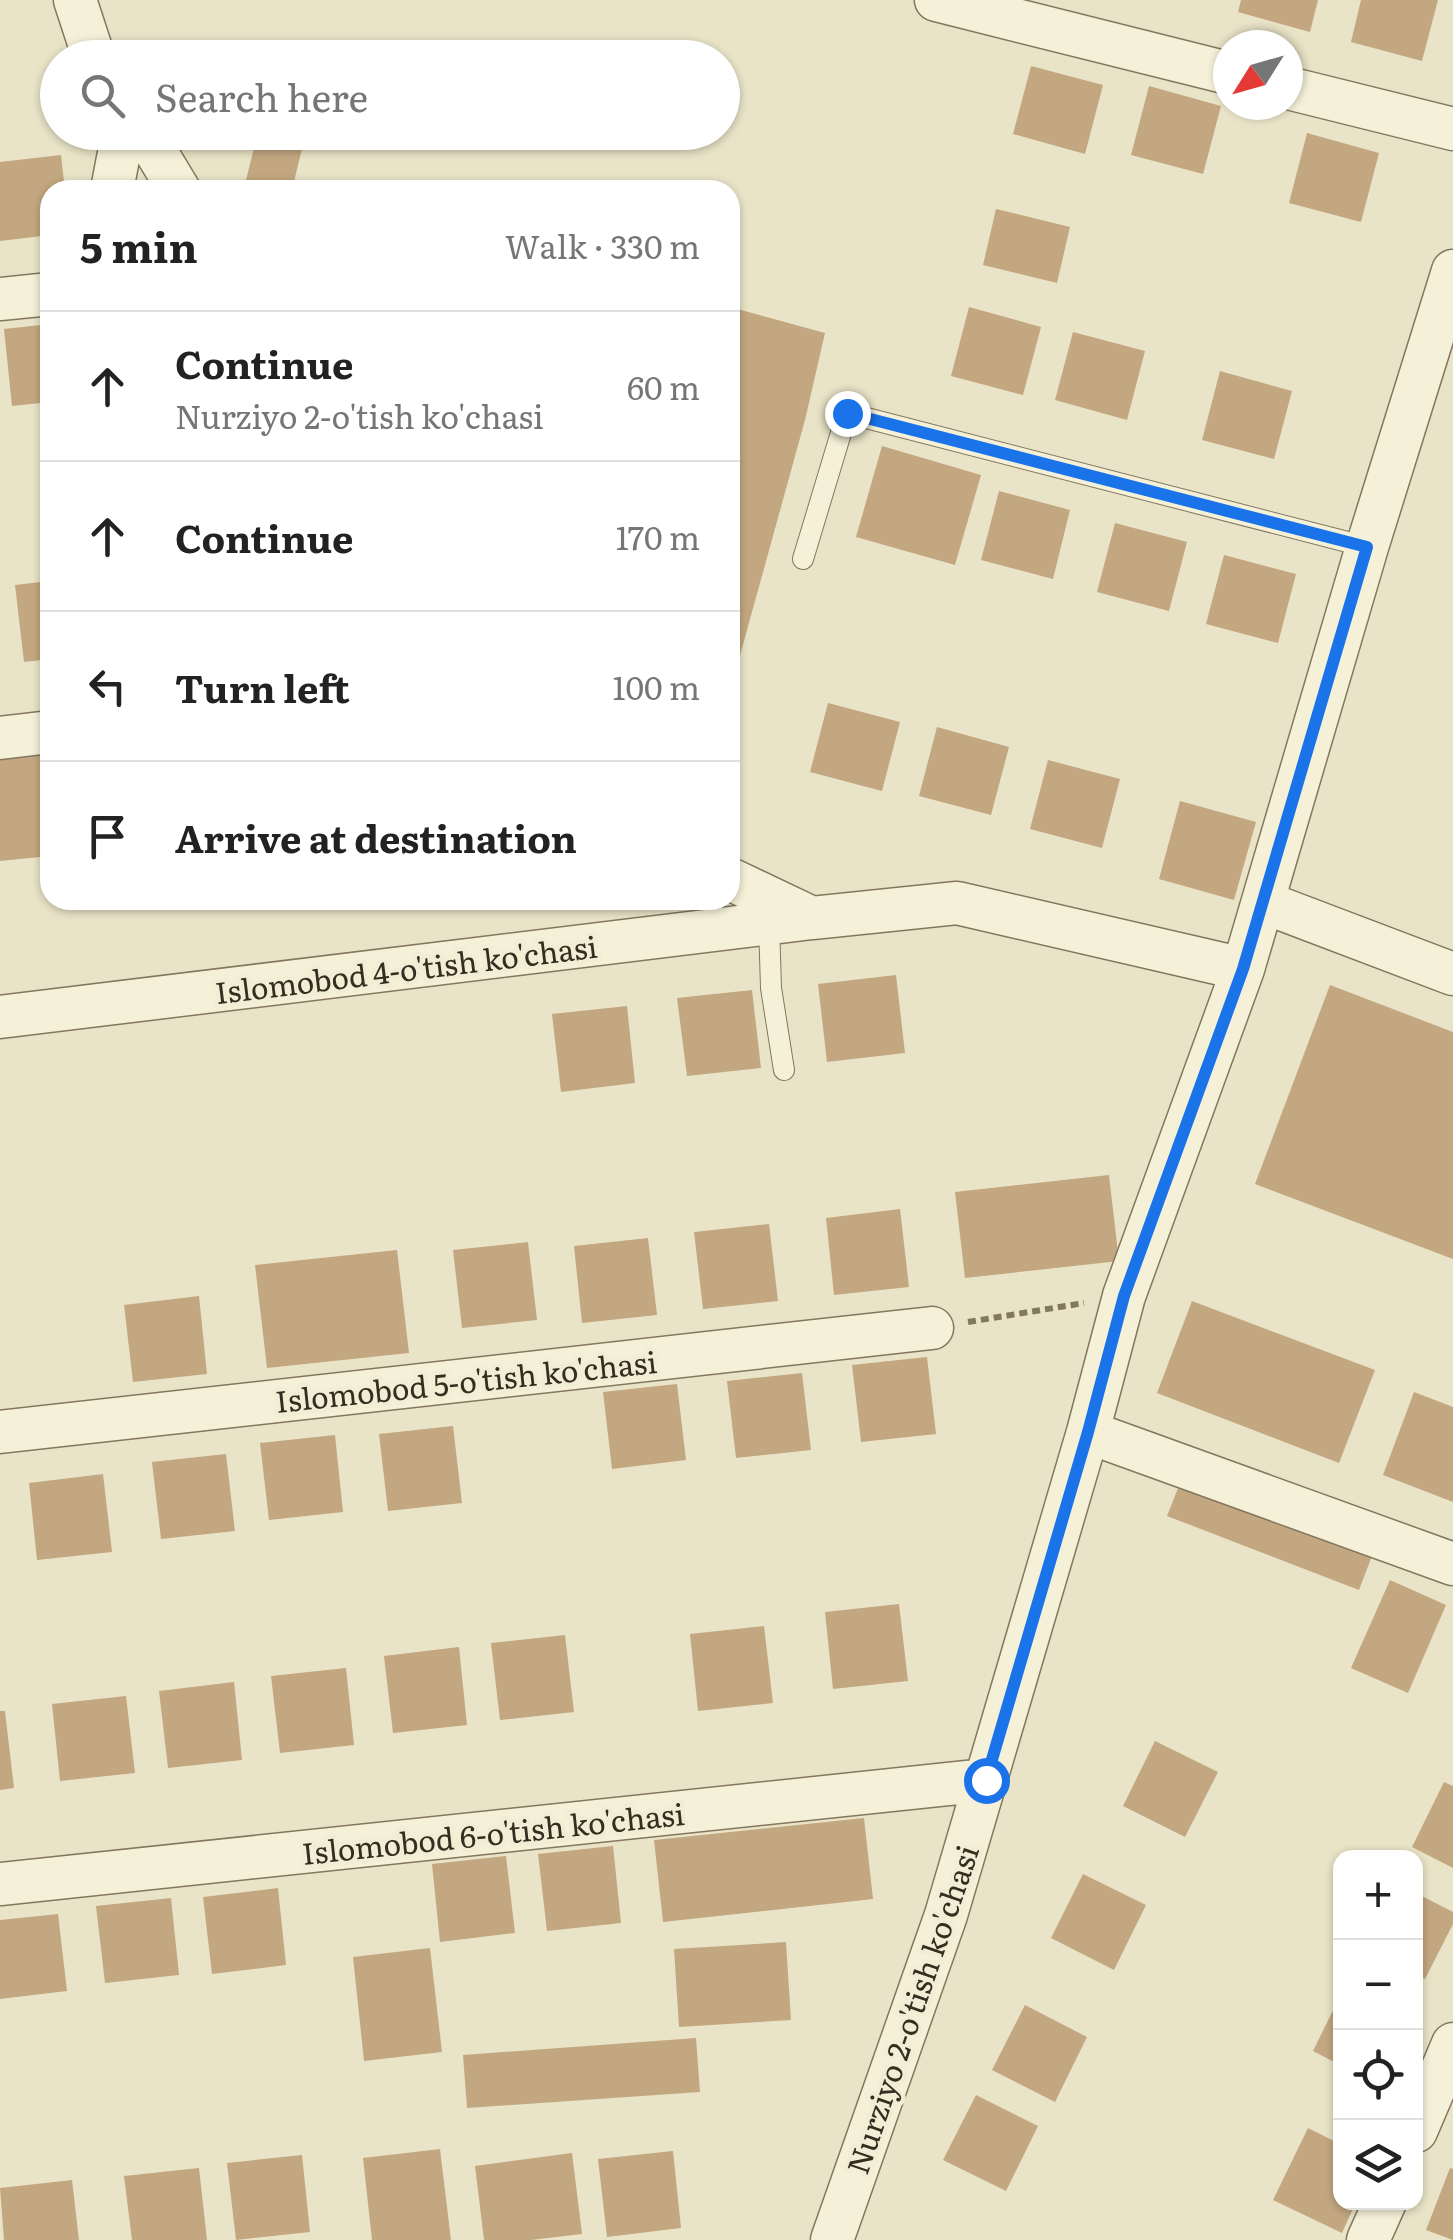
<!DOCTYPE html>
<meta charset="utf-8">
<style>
:root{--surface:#fff;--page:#f2f2f2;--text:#222;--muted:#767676;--line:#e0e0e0}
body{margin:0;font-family:Literata,serif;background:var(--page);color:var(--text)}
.controls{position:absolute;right:30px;bottom:30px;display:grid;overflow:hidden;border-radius:20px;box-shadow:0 2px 8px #0004}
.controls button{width:90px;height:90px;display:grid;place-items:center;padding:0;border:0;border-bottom:2px solid var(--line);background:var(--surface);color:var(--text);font:50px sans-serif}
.compass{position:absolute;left:1213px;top:30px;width:90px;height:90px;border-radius:50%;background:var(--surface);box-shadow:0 2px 8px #0004;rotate:233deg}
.stop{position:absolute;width:30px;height:30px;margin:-22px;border:8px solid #1a73e8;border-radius:50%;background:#fff}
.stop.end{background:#1a73e8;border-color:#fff;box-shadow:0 2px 10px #0008}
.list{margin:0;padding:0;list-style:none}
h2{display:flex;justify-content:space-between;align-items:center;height:130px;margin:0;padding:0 40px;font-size:42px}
h2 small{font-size:32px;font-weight:400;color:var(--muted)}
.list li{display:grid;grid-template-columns:65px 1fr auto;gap:30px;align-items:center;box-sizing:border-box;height:150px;padding:0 40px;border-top:2px solid var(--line)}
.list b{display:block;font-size:38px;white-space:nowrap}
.list p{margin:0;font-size:32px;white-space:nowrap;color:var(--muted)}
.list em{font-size:32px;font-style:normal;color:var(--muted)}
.icon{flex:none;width:55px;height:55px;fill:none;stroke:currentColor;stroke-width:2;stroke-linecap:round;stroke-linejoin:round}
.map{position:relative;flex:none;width:1453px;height:2240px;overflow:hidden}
.search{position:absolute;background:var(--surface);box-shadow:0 2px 8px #0004;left:40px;top:40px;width:700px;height:110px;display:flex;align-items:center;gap:25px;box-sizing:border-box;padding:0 35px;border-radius:55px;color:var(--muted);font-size:38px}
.panel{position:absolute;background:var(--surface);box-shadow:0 2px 8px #0004;left:40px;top:180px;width:700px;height:730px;border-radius:30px}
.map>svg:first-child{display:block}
</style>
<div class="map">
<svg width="1453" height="2240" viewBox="0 0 1453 2240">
<rect width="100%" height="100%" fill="#e9e4c7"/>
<path fill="#c3a781" d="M1241,0H1318L1310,32L1238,12Z
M1361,0H1438L1422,61L1351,42Z
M1031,66L1103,85L1085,154L1013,134Z
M1149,86L1221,106L1203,174L1131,155Z
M258,132H306L292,190L246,180Z
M1307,133L1379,153L1361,222L1289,203Z
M61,155L65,190H50V235L0,241V162Z
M996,209L1070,227L1057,283L983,265Z
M730,307L825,333L805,420L731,688Z
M969,307L1041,327L1023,395L951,376Z
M50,324V402L12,406L4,329Z
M1073,332L1145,351L1127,420L1055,400Z
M1220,371L1292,391L1274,459L1202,440Z
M882,446L981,475L955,565L856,537Z
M999,491L1070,510L1053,579L981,560Z
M1115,523L1187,542L1169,611L1097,592Z
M1224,555L1296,574L1278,643L1206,624Z
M50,581V659L24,662L15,585Z
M828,703L900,722L882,791L810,772Z
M937,727L1009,747L991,815L919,796Z
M50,754V856L0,861V759Z
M1048,760L1120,779L1102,848L1030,829Z
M1180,801L1256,822L1234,900L1159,879Z
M896,975L905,1053L827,1062L818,984Z
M1330,985L1453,1032V1259L1255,1184Z
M752,990L761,1068L687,1076L677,998Z
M627,1006L635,1083L561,1092L552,1014Z
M1109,1175L1119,1261L965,1278L955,1192Z
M900,1209L909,1287L834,1295L826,1218Z
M769,1224L778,1301L703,1309L694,1232Z
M648,1238L657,1315L582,1323L574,1246Z
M528,1242L537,1320L462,1328L453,1250Z
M397,1250L409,1353L267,1368L255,1265Z
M199,1296L207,1374L133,1382L124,1305Z
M1192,1301L1375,1370L1339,1463L1157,1393Z
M927,1357L936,1434L861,1442L852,1365Z
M802,1373L811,1450L736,1458L727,1381Z
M677,1384L686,1460L612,1469L603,1392Z
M1414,1392L1453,1407V1502L1383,1475Z
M453,1426L462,1503L388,1511L379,1434Z
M335,1435L343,1512L269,1520L260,1443Z
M226,1454L235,1531L161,1539L152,1462Z
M1184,1473L1375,1548L1359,1590L1167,1516Z
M103,1474L112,1552L37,1560L29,1483Z
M1390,1580L1446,1605L1408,1693L1351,1668Z
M899,1604L908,1681L833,1689L825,1612Z
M764,1626L773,1703L698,1711L690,1634Z
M565,1635L574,1712L500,1720L491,1643Z
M459,1647L467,1725L393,1733L384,1656Z
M346,1668L354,1745L280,1753L271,1676Z
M234,1682L242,1760L168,1768L159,1691Z
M126,1696L135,1773L60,1781L52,1704Z
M0,1711H5L14,1788L0,1790Z
M1155,1741L1218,1772L1185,1837L1123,1806Z
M1444,1782L1453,1786V1868L1412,1847Z
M864,1818L873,1899L663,1922L654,1840Z
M613,1846L621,1923L547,1931L538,1854Z
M506,1856L515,1933L440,1942L432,1864Z
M1083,1874L1146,1905L1114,1970L1051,1938Z
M278,1888L286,1965L212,1974L203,1897Z
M1416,1893L1453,1912V1924L1425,1979L1416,1974Z
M171,1898L179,1975L105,1983L96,1906Z
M58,1914L67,1991L0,1999V1920Z
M786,1942L791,2020L679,2027L674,1949Z
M430,1948L442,2052L364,2061L353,1957Z
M1340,1996V2065L1313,2051Z
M1025,2005L1087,2037L1055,2102L992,2070Z
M696,2038L700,2092L467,2108L463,2055Z
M976,2095L1038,2126L1006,2191L943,2160Z
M1308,2128L1340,2144V2202H1356L1342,2233L1273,2200Z
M440,2149L451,2240H372L363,2158Z
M673,2151L681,2228L607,2237L598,2159Z
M572,2153L582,2234L531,2240H484L475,2166Z
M302,2155L310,2232L236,2240L227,2163Z
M199,2168L207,2240H132L124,2176Z
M1450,2168L1453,2169V2240L1426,2230Z
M72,2180L79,2240H4L0,2188Z"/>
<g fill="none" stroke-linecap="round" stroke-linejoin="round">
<g stroke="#83775e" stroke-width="22">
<path id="service" d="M803,559L847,413L1367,547
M769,924L771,988L784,1070"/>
</g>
<g stroke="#83775e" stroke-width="45">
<path id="minor" d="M75,0L94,58
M936,0L1228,73
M1288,88L1453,129
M144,132L179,190
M112,190L123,132
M0,299L50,294
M0,738L50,732
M730,879L812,918L957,903L1243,969
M1263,902L1453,974
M0,1017L812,918
M0,1432L932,1328
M1088,1432L1453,1564
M0,1884L986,1780
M1416,2131L1453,2044
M832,2240L946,1915L1088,1432L1124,1296L1243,969L1367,547L1453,271
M1368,2240L1385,2202"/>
</g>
<path stroke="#83775e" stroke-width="6" stroke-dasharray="8 5" stroke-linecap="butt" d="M968,1322L1084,1303"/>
<use href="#service" stroke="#f5f1d9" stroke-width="20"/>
<use href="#minor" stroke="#f5f1d9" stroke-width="42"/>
</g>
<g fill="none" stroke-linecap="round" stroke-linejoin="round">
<path stroke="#1a73e8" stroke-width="12" d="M847,413L1367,547L1243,969L1124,1296L1088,1432L986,1780"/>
</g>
<g text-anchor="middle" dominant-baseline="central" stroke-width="9" stroke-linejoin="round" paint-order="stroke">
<g font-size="30" fill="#352d20" stroke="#f2eed5">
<text transform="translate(406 968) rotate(-7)">Islomobod 4-o'tish ko'chasi</text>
<text transform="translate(466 1380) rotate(-6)">Islomobod 5-o'tish ko'chasi</text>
<text transform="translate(493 1832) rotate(-6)">Islomobod 6-o'tish ko'chasi</text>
<text transform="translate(911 2009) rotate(-71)">Nurziyo 2-o'tish ko'chasi</text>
</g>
</g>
</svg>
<div class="controls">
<button>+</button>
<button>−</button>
<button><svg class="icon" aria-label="locate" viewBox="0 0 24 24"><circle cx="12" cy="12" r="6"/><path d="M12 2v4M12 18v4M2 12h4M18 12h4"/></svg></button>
<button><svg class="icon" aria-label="layers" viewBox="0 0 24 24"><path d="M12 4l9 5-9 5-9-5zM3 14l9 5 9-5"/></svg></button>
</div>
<svg class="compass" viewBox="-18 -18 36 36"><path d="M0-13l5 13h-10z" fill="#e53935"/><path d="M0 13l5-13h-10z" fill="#767676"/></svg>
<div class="stop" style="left:986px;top:1780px"></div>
<div class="stop end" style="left:847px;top:413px"></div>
<div class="search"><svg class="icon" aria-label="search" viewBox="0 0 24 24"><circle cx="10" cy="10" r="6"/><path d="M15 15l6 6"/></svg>Search here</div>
<section class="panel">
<h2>5 min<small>Walk · 330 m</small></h2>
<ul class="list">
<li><svg class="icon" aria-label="ahead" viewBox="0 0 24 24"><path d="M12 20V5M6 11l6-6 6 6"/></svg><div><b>Continue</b><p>Nurziyo 2-o'tish ko'chasi</p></div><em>60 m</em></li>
<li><svg class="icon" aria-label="ahead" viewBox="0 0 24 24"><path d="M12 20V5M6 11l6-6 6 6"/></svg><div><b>Continue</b></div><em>170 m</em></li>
<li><svg class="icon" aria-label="left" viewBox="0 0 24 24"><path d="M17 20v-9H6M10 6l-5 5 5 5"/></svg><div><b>Turn left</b></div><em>100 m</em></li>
<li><svg class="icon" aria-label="arrive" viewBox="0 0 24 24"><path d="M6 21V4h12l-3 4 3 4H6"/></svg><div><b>Arrive at destination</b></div></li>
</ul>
</section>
</div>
